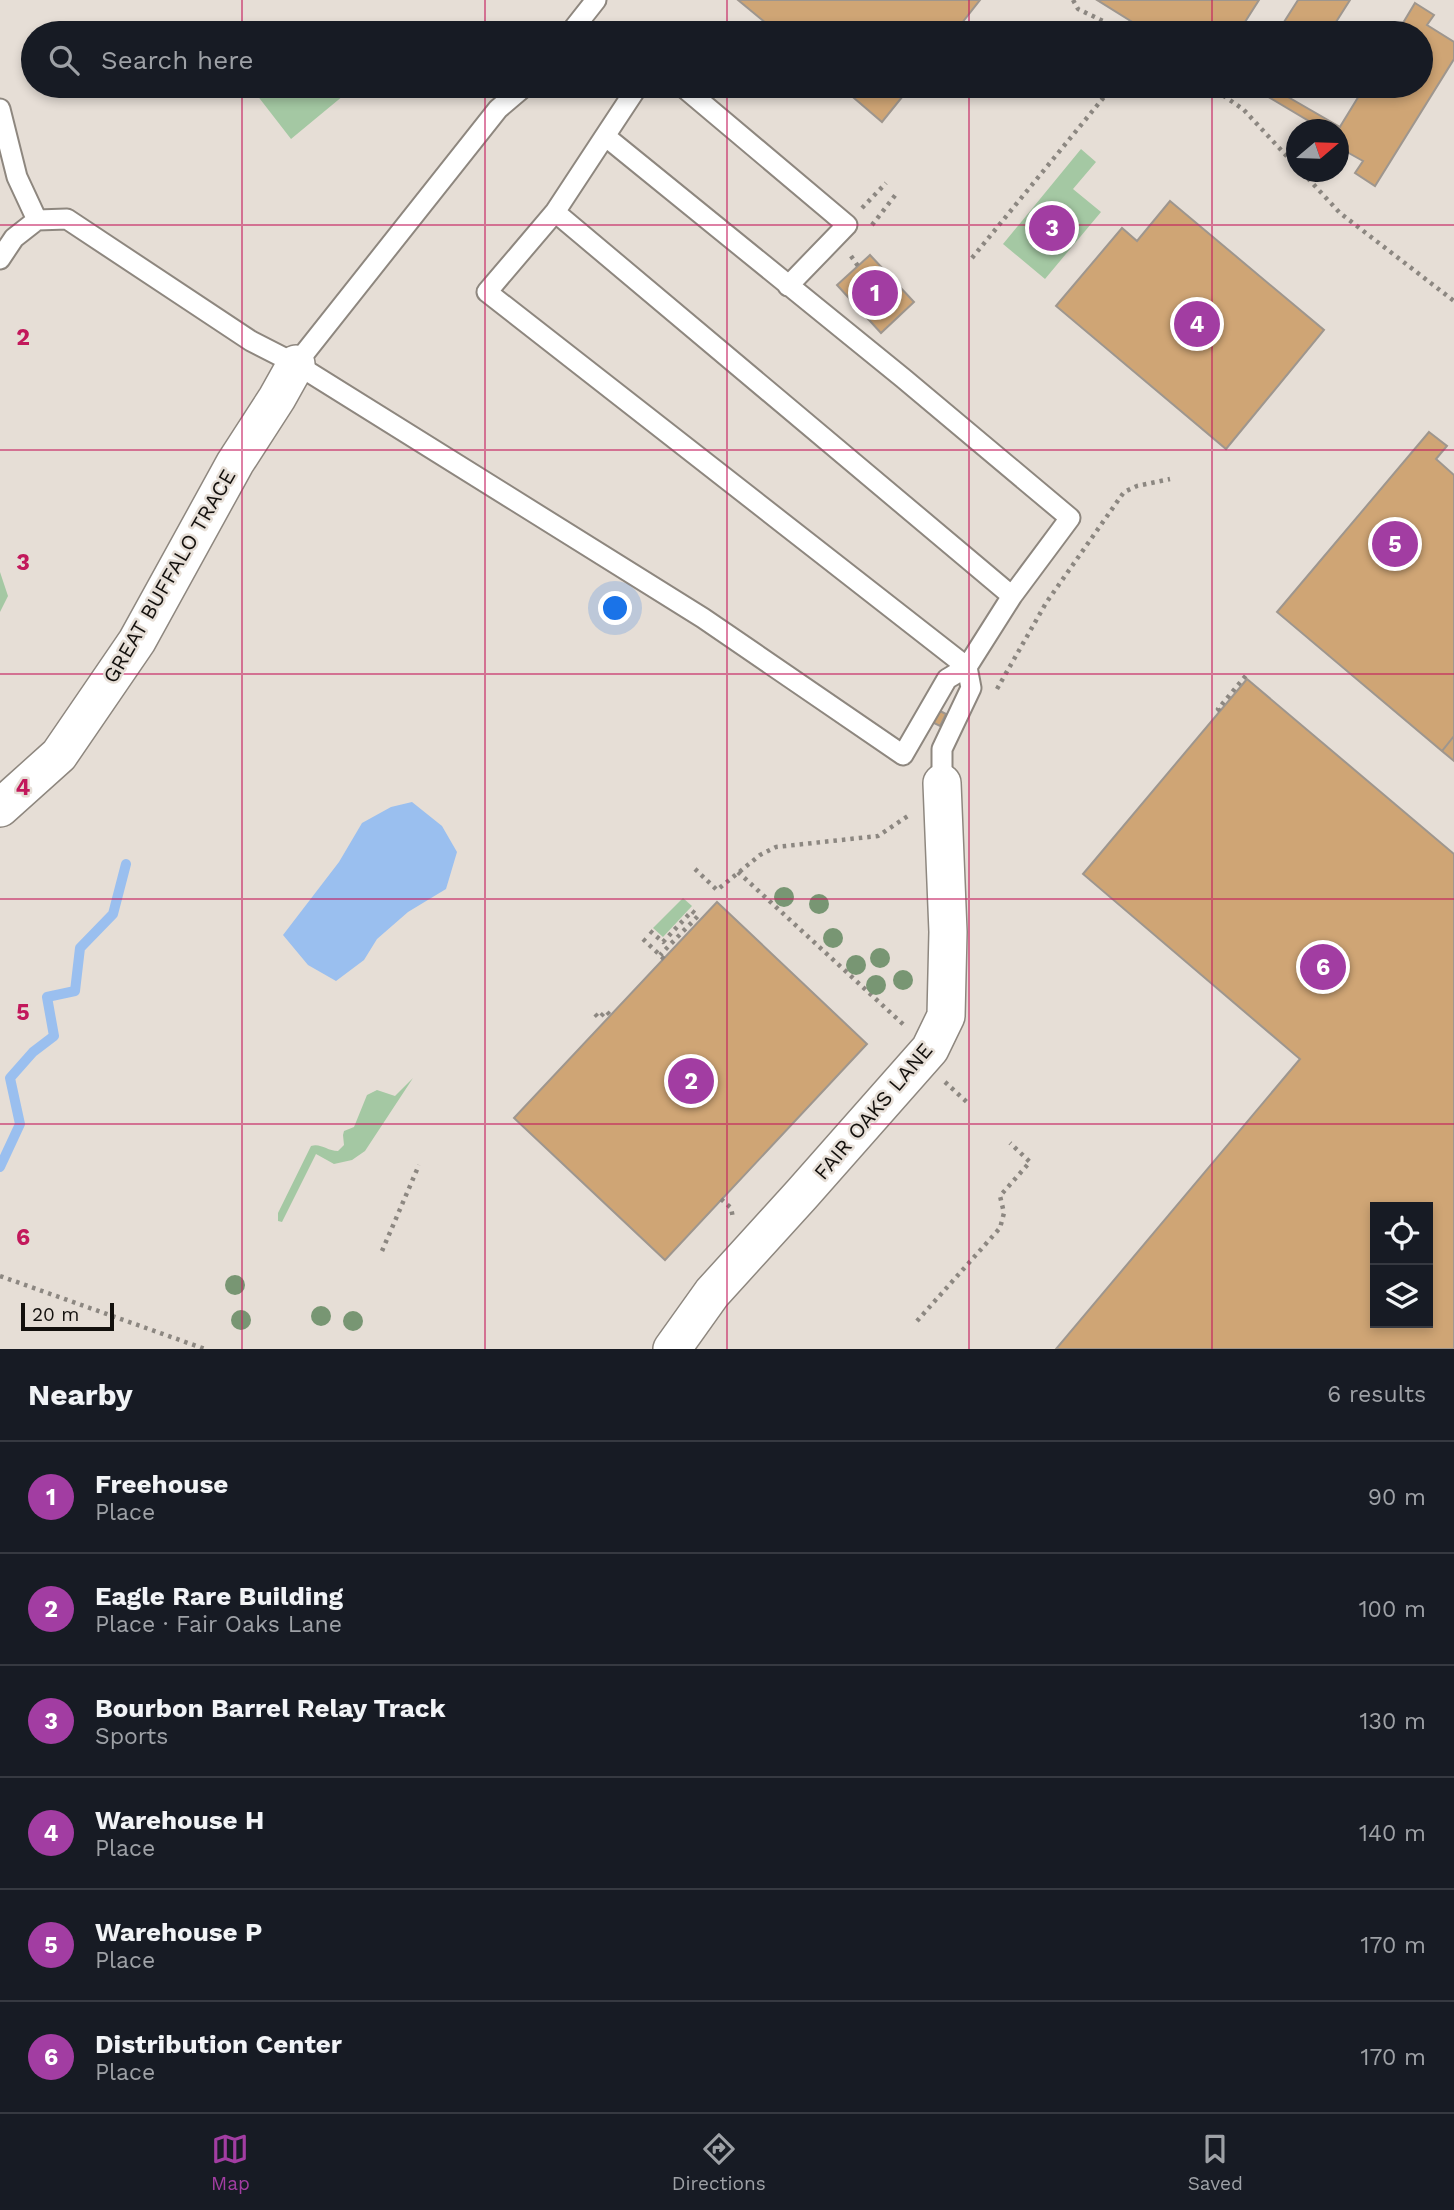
<!DOCTYPE html>
<meta charset="utf-8">
<style>
:root{--surface:#171b24;--page:#242831;--text:#f1f3f6;--muted:#9ea1a6;--line:#363941;--accent:#a23da2}
body{margin:0;font-family:"Work Sans",sans-serif;background:var(--page);color:var(--text)}
.controls{position:absolute;right:21px;bottom:21px;display:grid;overflow:hidden;border-radius:0px;box-shadow:0 4px 10px #0003}
.controls button{width:63px;height:63px;display:grid;place-items:center;padding:0;border:0;border-bottom:2px solid var(--line);background:var(--surface);color:var(--text);font:35px sans-serif}
.compass{position:absolute;left:1286px;top:119px;width:63px;height:63px;border-radius:50%;background:var(--surface);box-shadow:0 4px 10px #0003;rotate:71deg}
.scale{position:absolute;left:21px;bottom:18px;width:93px;box-sizing:border-box;padding-left:7px;border:4px solid #13100d;border-top:0;font-size:19px;line-height:24px;white-space:nowrap;color:#13100d;-webkit-text-stroke:5px #e6ded6;paint-order:stroke}
.you{position:absolute;left:616px;top:609px;width:24px;height:24px;margin:-18px;border:5px solid #fff;border-radius:50%;background:#1a73e8;box-shadow:0 0 0 10px #1a73e833}
.badge{display:grid;place-items:center;width:46px;height:46px;border-radius:50%;background:var(--accent);color:#fff;font-size:23px;font-weight:700}
.pin{position:absolute;translate:-50% -50%;border:4px solid #fff;box-shadow:0 2px 7px #0006}
.list{margin:0;padding:0;list-style:none}
h2{display:flex;justify-content:space-between;align-items:center;height:91px;margin:0;padding:0 28px;font-size:30px}
h2 small{font-size:23px;font-weight:400;color:var(--muted)}
.list li{display:grid;grid-template-columns:46px 1fr auto;gap:21px;align-items:center;box-sizing:border-box;height:112px;padding:0 28px;border-top:2px solid var(--line)}
.list b{display:block;font-size:26px;white-space:nowrap}
.list p{margin:0;font-size:23px;white-space:nowrap;color:var(--muted)}
.list em{font-size:23px;font-style:normal;color:var(--muted)}
.icon{flex:none;width:38px;height:38px;fill:none;stroke:currentColor;stroke-width:2;stroke-linecap:round;stroke-linejoin:round}
.map{position:relative;flex:none;width:1454px;height:1349px;overflow:hidden}
.search{position:absolute;background:var(--surface);box-shadow:0 4px 10px #0003;left:21px;right:21px;top:21px;height:77px;display:flex;align-items:center;gap:18px;box-sizing:border-box;padding:0 24px;border-radius:38px;color:var(--muted);font-size:26px}
.sheet{height:763px;background:var(--surface)}
nav{display:flex;justify-content:space-around;align-items:center;box-sizing:border-box;height:98px;border-top:2px solid var(--line);background:var(--surface);font-size:19px;color:var(--muted)}
nav a{display:grid;justify-items:center;gap:4px}
nav .on{color:var(--accent)}
.map>svg:first-child{display:block}
</style>
<div class="map">
<svg width="1454" height="1349" viewBox="0 0 1454 1349">
<rect width="100%" height="100%" fill="#e6ded6"/>
<path fill="#a4c8a3" d="M250,86H355L291,139Z
M1081,149L1096,162L1073,189L1101,212L1045,279L1003,244Z
M0,572L8,596L0,612Z
M683,898L692,906L663,937L653,928Z
M413,1078L365,1151L352,1160L334,1164L316,1154L282,1222L278,1221V1213L311,1146C321,1143 327,1151 338,1151L344,1145L343,1135L344,1131L354,1127L367,1095L377,1090L395,1096Z"/>
<path fill="#9abfef" d="M412,802L442,826L457,852L446,889L408,912L377,939L364,960L336,981L308,965L283,935L339,862L362,823L391,807Z"/>
<g fill="none" stroke-linecap="round" stroke-linejoin="round">
<path stroke="#9abfef" stroke-width="10" d="M0,1167L20,1124L10,1078L33,1052L54,1036L47,997L75,991L80,948L113,914L126,864"/>
</g>
<path fill="#cfa575" stroke="#9e968e" stroke-width="2" fill-rule="evenodd" d="M738,0H980L954,33H778Z
M1097,0H1259L1238,33H1150Z
M1298,0H1350L1329,33H1277Z
M1415,3L1434,15L1427,25L1454,42V59L1375,186L1355,173L1363,161L1338,147V130L1365,86H1421V33H1397Z
M840,86H911L882,122Z
M1250,86H1269L1340,127L1338,130H1324Z
M1170,201L1324,330L1226,449L1056,306L1122,228L1137,241Z
M870,255L914,302L881,333L837,285Z
M1429,432L1447,446L1436,459L1454,475V736L1442,751L1277,612Z
M1247,679L1454,854V1349H1056L1300,1059L1083,874ZM1375,1207H1428V1323H1375Z
M938,710L946,714L940,726L932,722Z
M1454,736V761L1442,751Z
M717,902L867,1044L665,1260L514,1118Z"/>
<g fill="none" stroke-linecap="round" stroke-linejoin="round">
<g stroke="#8e877f" stroke-width="23">
<path id="lane" d="M570,33L596,0
M682,86L847,225L788,286
M0,109L17,177L37,220
M605,136L638,86
M555,212L1012,596L1070,518L903,378L605,136L555,212L487,292L967,667L971,688L942,749V783
M0,259L14,238L37,220L67,219L251,341L296,364L703,618L903,755L947,679L967,667L1012,596
M296,364L498,109L525,86"/>
</g>
<g stroke="#8e877f" stroke-width="40">
<path id="street" d="M0,808L59,755L137,641L235,463L277,398L296,364
M672,1349L712,1293L802,1194L930,1049L946,1016L948,932L942,783"/>
</g>
<path stroke="#8c8781" stroke-width="4.5" stroke-dasharray="3.5 5" stroke-linecap="butt" d="M1073,0L1078,9L1128,33
M1209,86L1243,109L1296,166
M1302,172L1340,213L1454,301
M862,208L886,183
M872,225L897,193
M851,256L858,266
M972,258L1113,86
M997,689L1046,603L1124,492L1137,486L1170,479
M1220,711L1218,709L1248,673
M695,869L717,890L760,855L776,847L878,836L911,814
M738,872L905,1026
M650,931L663,942L692,911L698,916L660,955
M643,939L664,959
M595,1014L599,1018L606,1011L610,1015
M945,1082L969,1104
M721,1199L731,1208L733,1218
M382,1251L419,1165
M0,1276L205,1349
M917,1321L1000,1228L1004,1213L1000,1196L1030,1162L1010,1143"/>
<use href="#lane" stroke="#fff" stroke-width="19"/>
<use href="#street" stroke="#fff" stroke-width="37"/>
</g>
<g fill="#789673">
<circle cx="784" cy="897" r="10"/>
<circle cx="819" cy="904" r="10"/>
<circle cx="833" cy="938" r="10"/>
<circle cx="880" cy="958" r="10"/>
<circle cx="856" cy="965" r="10"/>
<circle cx="903" cy="980" r="10"/>
<circle cx="876" cy="985" r="10"/>
<circle cx="235" cy="1285" r="10"/>
<circle cx="321" cy="1316" r="10"/>
<circle cx="241" cy="1320" r="10"/>
<circle cx="353" cy="1321" r="10"/>
</g>
<path fill="none" stroke="#c2185b" stroke-width="2" stroke-opacity="0.55" d="M242,0V33M485,0V33M727,0V33M969,0V33M1212,0V33M242,86V1349M485,86V1349M727,86V1349M969,86V1349M1212,86V1349M0,225H1454M0,450H1454M0,674H1454M0,899H1454M0,1124H1454"/>
<g text-anchor="middle" dominant-baseline="central" stroke-width="5" stroke-linejoin="round" paint-order="stroke">
<g font-size="21" fill="#13100d" stroke="#e6ded6">
<text transform="translate(169 576) rotate(-60)">GREAT BUFFALO TRACE</text>
<text transform="translate(873 1111) rotate(-50)">FAIR OAKS LANE</text>
</g>
</g>
<g font-size="23" text-anchor="middle" font-weight="bold" fill="#c2185b" stroke="#e6ded6" stroke-width="5" stroke-linejoin="round" paint-order="stroke">
<text x="23" y="345">2</text>
<text x="23" y="570">3</text>
<text x="23" y="795">4</text>
<text x="23" y="1020">5</text>
<text x="23" y="1245">6</text>
</g>
</svg>
<div class="controls">
<button><svg class="icon" aria-label="locate" viewBox="0 0 24 24"><circle cx="12" cy="12" r="6"/><path d="M12 2v4M12 18v4M2 12h4M18 12h4"/></svg></button>
<button><svg class="icon" aria-label="layers" viewBox="0 0 24 24"><path d="M12 4l9 5-9 5-9-5zM3 14l9 5 9-5"/></svg></button>
</div>
<svg class="compass" viewBox="-18 -18 36 36"><path d="M0-13l5 13h-10z" fill="#e53935"/><path d="M0 13l5-13h-10z" fill="#9ea1a6"/></svg>
<div class="scale">20 m</div>
<div class="you"></div>
<div class="pin badge" style="left:875px;top:293px">1</div>
<div class="pin badge" style="left:691px;top:1081px">2</div>
<div class="pin badge" style="left:1052px;top:228px">3</div>
<div class="pin badge" style="left:1197px;top:324px">4</div>
<div class="pin badge" style="left:1395px;top:544px">5</div>
<div class="pin badge" style="left:1323px;top:967px">6</div>
<div class="search"><svg class="icon" aria-label="search" viewBox="0 0 24 24"><circle cx="10" cy="10" r="6"/><path d="M15 15l6 6"/></svg>Search here</div>
</div>
<section class="sheet">
<h2>Nearby<small>6 results</small></h2>
<ul class="list">
<li><span class="badge">1</span><div><b>Freehouse</b><p>Place</p></div><em>90 m</em></li>
<li><span class="badge">2</span><div><b>Eagle Rare Building</b><p>Place · Fair Oaks Lane</p></div><em>100 m</em></li>
<li><span class="badge">3</span><div><b>Bourbon Barrel Relay Track</b><p>Sports</p></div><em>130 m</em></li>
<li><span class="badge">4</span><div><b>Warehouse H</b><p>Place</p></div><em>140 m</em></li>
<li><span class="badge">5</span><div><b>Warehouse P</b><p>Place</p></div><em>170 m</em></li>
<li><span class="badge">6</span><div><b>Distribution Center</b><p>Place</p></div><em>170 m</em></li>
</ul>
</section>
<nav>
<a class="on"><svg class="icon" aria-label="map" viewBox="0 0 24 24"><path d="M3 6l6-2 6 2 6-2v14l-6 2-6-2-6 2zM9 4v14M15 6v14"/></svg>Map</a>
<a><svg class="icon" aria-label="directions" viewBox="0 0 24 24"><path d="M12 3l9 9-9 9-9-9zM9 14v-3h6M13 9l2 2-2 2"/></svg>Directions</a>
<a><svg class="icon" aria-label="saved" viewBox="0 0 24 24"><path d="M7 4h10v16l-5-4-5 4z"/></svg>Saved</a>
</nav>
